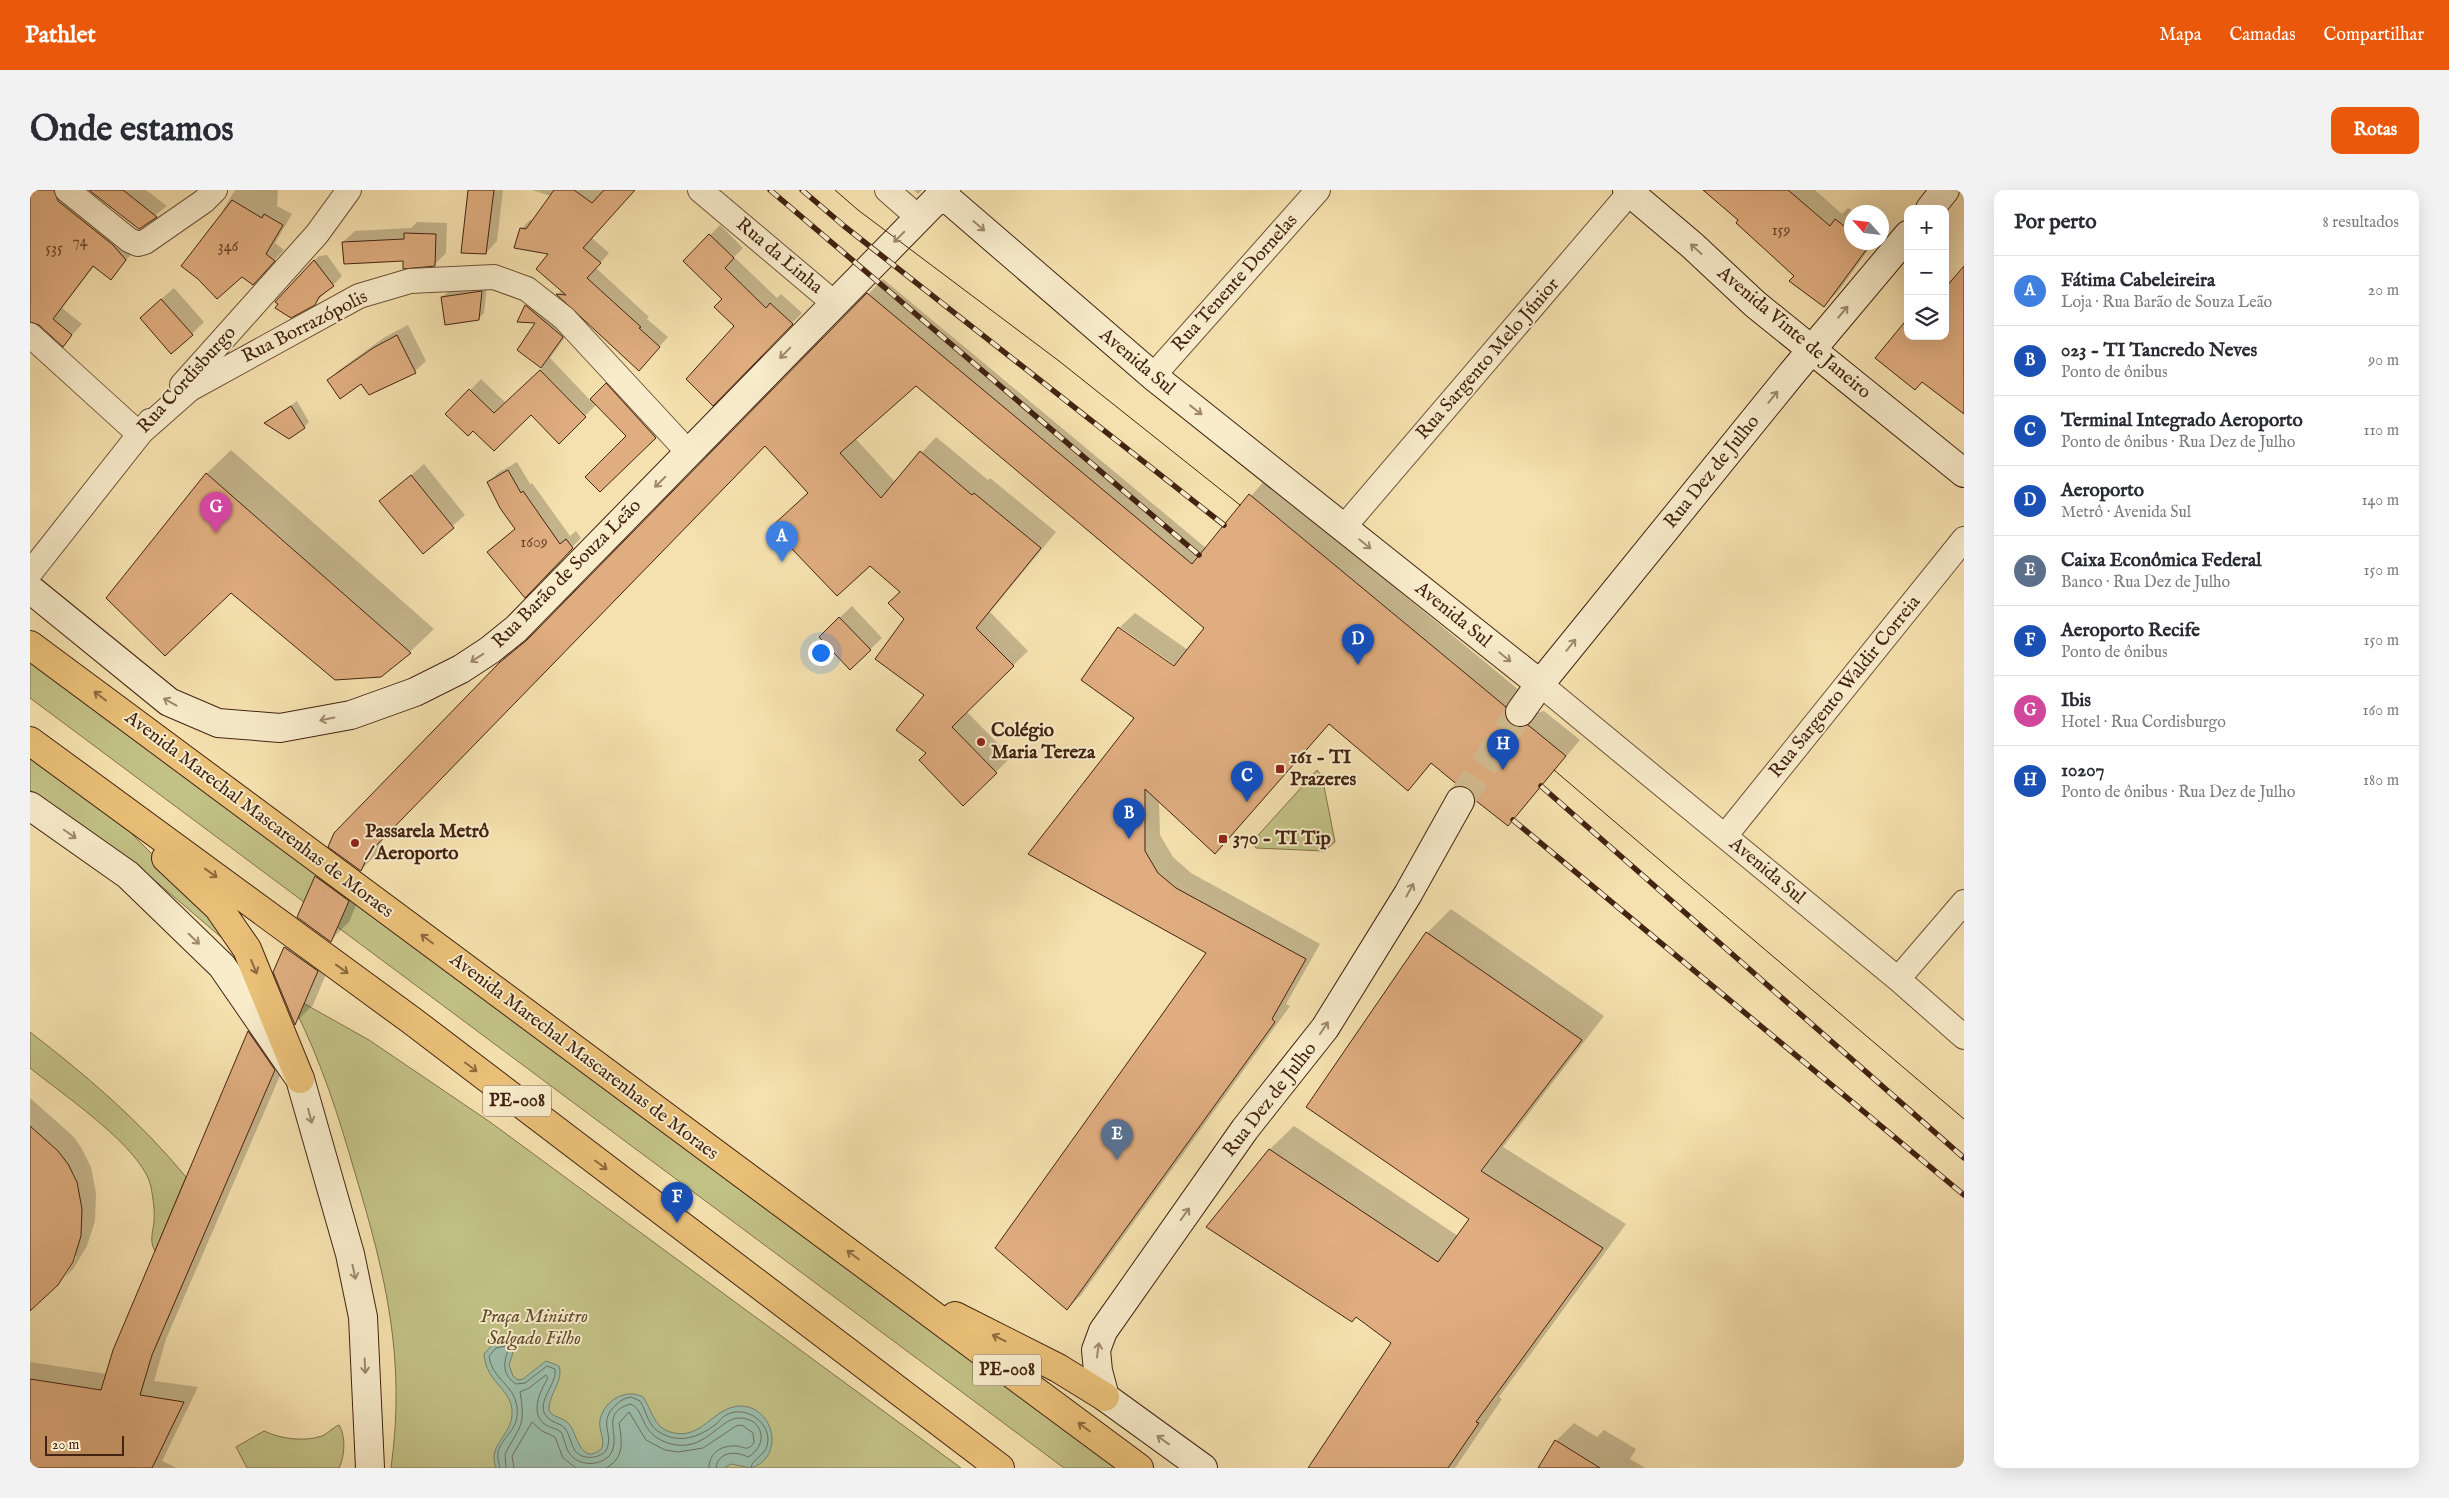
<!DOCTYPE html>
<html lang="pt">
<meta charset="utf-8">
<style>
:root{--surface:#fff;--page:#f2f2f3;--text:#2b2b33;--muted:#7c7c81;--line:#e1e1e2;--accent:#ea580c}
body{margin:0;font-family:"IM FELL English",serif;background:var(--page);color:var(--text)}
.controls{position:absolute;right:15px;top:15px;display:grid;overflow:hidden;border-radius:10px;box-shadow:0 5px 20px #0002}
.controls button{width:45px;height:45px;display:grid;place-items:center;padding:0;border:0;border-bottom:1px solid var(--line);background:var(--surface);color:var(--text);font:25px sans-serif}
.compass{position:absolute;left:1814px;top:15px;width:45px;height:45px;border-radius:50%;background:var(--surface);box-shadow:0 5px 20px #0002;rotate:297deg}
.scale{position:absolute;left:15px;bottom:12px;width:79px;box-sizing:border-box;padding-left:5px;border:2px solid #432311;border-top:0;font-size:14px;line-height:18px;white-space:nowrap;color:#432311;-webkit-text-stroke:4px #f8eccb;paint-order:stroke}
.you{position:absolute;left:790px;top:462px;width:18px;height:18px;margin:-12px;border:4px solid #fff;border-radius:50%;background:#1a73e8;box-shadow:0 0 0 8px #1a73e833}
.badge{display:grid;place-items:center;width:32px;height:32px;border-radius:50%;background:var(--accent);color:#fff;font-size:16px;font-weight:700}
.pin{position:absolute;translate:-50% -41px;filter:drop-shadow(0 1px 2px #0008)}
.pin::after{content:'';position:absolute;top:26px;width:18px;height:15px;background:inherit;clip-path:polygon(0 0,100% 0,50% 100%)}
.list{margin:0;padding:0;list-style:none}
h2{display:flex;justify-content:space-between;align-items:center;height:65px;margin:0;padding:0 20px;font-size:21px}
h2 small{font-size:16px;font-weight:400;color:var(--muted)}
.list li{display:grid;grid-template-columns:32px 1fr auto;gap:15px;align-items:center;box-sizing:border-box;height:70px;padding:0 20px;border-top:1px solid var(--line)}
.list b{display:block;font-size:19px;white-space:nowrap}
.list p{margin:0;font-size:16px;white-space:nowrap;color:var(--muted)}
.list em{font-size:16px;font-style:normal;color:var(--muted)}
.icon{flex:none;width:28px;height:28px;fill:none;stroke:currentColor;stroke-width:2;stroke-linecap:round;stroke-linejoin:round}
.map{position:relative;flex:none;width:1934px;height:1278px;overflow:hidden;border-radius:10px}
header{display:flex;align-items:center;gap:30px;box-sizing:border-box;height:70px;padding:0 25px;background:var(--accent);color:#fff}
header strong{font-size:24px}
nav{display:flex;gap:28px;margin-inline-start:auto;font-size:18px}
.intro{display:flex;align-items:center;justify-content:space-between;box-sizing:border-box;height:120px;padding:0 30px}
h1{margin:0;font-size:35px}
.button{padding:12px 22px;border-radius:10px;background:var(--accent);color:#fff;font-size:18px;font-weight:700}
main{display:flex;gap:30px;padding:0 30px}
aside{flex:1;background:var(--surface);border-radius:10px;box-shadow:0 5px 20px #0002}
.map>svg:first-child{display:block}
</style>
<header>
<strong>Pathlet</strong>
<nav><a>Mapa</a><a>Camadas</a><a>Compartilhar</a></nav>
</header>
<div class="intro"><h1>Onde estamos</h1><a class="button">Rotas</a></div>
<main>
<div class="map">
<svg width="1934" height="1278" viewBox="0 0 1934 1278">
<rect width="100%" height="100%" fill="#f5e1af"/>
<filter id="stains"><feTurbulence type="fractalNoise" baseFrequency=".004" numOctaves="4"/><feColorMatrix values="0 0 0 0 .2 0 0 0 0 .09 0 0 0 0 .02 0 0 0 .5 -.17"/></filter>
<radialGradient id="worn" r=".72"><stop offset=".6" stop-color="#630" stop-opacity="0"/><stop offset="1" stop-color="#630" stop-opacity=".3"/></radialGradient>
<path fill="#c2c186" stroke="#82724c" d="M0,470L1092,1278H1034L0,508Z
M0,556L50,592L144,686L220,772L122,688L0,600Z
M1287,580L1292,586L1305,652L1294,661L1226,658L1222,652Z
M273,813L339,850L460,932L931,1278H361C376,1169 356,1086 325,983C308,924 292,874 265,819Z
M0,842C57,886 110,931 156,987L125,1061C119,1051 123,1042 124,1032C125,1021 123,1008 121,997C113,958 32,904 0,878Z
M309,1235C316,1246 315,1266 309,1278H217L206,1257L234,1241C251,1249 274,1252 292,1246C299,1243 303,1237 309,1235Z"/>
<path fill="#9cbeac" stroke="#78806e" d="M482,1151L485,1156L479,1175L483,1186L488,1190L493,1189L516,1171L529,1176C534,1192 518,1204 519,1221C524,1228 533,1227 539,1234C547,1243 551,1278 572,1258C575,1248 568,1239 570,1230C574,1210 596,1198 613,1207C623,1222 624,1239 644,1243C672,1249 683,1218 709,1216C744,1215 756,1267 721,1278L701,1274L694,1278H466C457,1255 481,1246 482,1225C484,1199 456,1194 454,1164L463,1154Z"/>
<path fill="#0003" d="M0,0H39L106,59L81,88L64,76L32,118L52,134L33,155L10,133L0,131Z
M61,0H116L137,16L109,38Z
M205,0H248L247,16L262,24L245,53L254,60L233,83L212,85L195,21L193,20Z
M439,0H473L467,51L456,63Z
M502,0H605L562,48L579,63L566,78L619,127L617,129L638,147L609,179L528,104L532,100L521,63L491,39L500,30H504L521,6Z
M884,0H892L888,4Z
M1675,0H1785L1812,24L1818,18L1824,22H1822V52H1844L1807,103L1794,115L1710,30Z
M387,32L417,33L416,63L404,75L374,69L313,52L325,41L381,38Z
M690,35L713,58L704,67L747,108L751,104L772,123L683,214L706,136L693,109L655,71Z
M297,65L312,86L284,114L279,75L289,66Z
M853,89L1176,358L1235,290L1490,501L1505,523L1514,521L1550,550L1478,635L1444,602L1403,572L1378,599L1300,533L1185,662L1129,611L1130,645L1143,667L1161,683L1290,754L1256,814L1260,816L1052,1104L1037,1119L1178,763L1000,664L1106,528L1053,489L1089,438L1149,481L1150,479L1090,437L1105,423L1158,460L1175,438L886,194L825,248L865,292L906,247L958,290L960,288L1026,342L960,422L998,461L936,521L981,567L966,582L897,563L896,505L875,429L871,401L735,254L354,646L346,665L331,680L300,656L470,474L512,436Z
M457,96L454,123L448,129L412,107L418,102Z
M144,98L174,132L162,144L123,116Z
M506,105L543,136L520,168L560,210L587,183L636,237L570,300L597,246L567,214L529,252L501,223L443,239L417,224L451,189L476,213L513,177L488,160L508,132L489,131L496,116Z
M378,135L396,171L385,181L331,192L298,190L309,180L355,147Z
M267,211L279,232L274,237L236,233Z
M201,260L404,439L380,462L351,486L201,401L78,407L177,283Z
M487,272L500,294L502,293L540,346L546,341L551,348L495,406L486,338L459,292L468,283Z
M394,274L435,325L393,362L351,311Z
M822,416L852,448L821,478L802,435Z
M304,669L336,692L319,732L301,750L269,727L286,687Z
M1421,719L1574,826L1473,957L1596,1034L1469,1207L1472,1209L1425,1278H1280L1362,1153L1327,1126L1178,1036L1240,959L1264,936L1428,1046L1441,1029L1397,743Z
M273,739L305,763L283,815L265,833L245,782L255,757Z
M233,827L259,865L136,1149L124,1191L168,1197L132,1271L147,1278H0V1172L77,1184L84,1161L219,841Z
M0,908L43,946L52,959L61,977L66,1003L65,1031L57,1056L43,1079L35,1087L47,1067L45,1066L27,1094L0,1117Z
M1544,1233L1567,1247L1574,1240L1606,1259L1600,1269L1615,1278H1510L1526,1251Z"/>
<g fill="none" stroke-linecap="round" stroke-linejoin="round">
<path stroke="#70705e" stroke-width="1" d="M470,1278C469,1273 467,1268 468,1262C473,1244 490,1241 487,1216C484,1195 461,1188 459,1166L466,1158L476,1156L479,1158C473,1172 472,1185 486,1194L495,1193L517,1176L525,1179C528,1194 503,1214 518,1228C523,1233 530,1233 535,1238C540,1245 541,1255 545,1261C553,1270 568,1269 576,1261C585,1243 566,1232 587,1214C591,1210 595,1208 601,1207L610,1211C617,1222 618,1237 631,1243C649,1254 669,1247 685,1235C689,1232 692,1227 696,1225C714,1215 738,1230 738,1250C738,1266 722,1267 721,1278
M476,1278L475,1264C490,1235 496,1237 490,1202L499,1198L516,1185L518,1188C510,1201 499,1224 516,1235C521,1238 526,1238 531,1242C535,1249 535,1258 540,1264C550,1277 570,1276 580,1265C593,1246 568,1224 600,1214C615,1218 609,1244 638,1253C675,1265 689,1227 710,1228C735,1229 738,1256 718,1267C706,1261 688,1261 686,1278
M484,1278L482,1266L502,1232L512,1241L525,1247L533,1268L546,1278
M576,1278C595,1268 592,1251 589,1233L599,1222L616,1250L635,1260L648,1262L673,1258L706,1236L712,1235L723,1243L724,1252C723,1254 721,1257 718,1258C715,1259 710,1256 707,1256C692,1255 679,1262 679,1278"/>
</g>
<path fill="#dfad7f" stroke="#432311" d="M0,0H24L28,11L83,55L96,70L81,90L63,76L23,129L42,145L33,157L9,135L0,132Z
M59,0H93L127,27L109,39Z
M438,0H464L456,64L431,63Z
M524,0H544L562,13L574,0H605L553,58L571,73L557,88L611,137L609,138L630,157L609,181L526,104L536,105L506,79L518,64L484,58L490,38L496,39Z
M1673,0H1758L1800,36L1805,29L1822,42V52H1842L1794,117L1759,91L1764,86L1706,33L1708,30Z
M202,10L232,28L234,24L253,35L236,64L245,71L223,95L212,87L187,109L168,89L151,76Z
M374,43L406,44L405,76L373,79V71L314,74L312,52L374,49Z
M679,44L704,68L695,78L736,118L740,113L763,134L683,216L656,189L704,136L684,117L692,109L653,71Z
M284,70L304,96L289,107L285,115L261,128L245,118L248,114L245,112Z
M1934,76V224L1892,192L1885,200L1845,168L1878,128V146H1915V98Z
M452,101L449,130L415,135L411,107Z
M837,103L1162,374L1219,304L1476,517V528L1481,534L1489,538L1498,535L1536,566L1478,636L1445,610L1443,603L1438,598L1429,596L1401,573L1378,601L1299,534L1185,664L1115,599V661L1128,683L1146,698L1276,769L1242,829L1245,832L1037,1120L965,1058L1176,763L998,664L1104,528L1051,490L1088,437L1144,476L1174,438L886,196L810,263L851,308L890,261L942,305L944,303L1011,358L946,438L984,476L922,537L967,583L933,616L889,570L896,563L866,540L894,505L845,469L874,429L858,413L870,402L840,376L807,406L741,337L778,303L735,256L339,663L331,681L298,657L304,643L469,473L497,450Z
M131,109L163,145L141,164L110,128Z
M495,115L533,147L511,178L487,160L505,133L487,132Z
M367,145L386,183L339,205L331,194L310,209L297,190L343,158Z
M510,180L556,227L529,254L501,225L464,261L443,241L438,246L415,224L439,199L464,223Z
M576,193L626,248L570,302L555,287L596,246L560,209Z
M261,216L275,238L259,249L234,233Z
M478,280L491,303L493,301L530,354L536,349L543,358L495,408L457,362L485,339L470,318L457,292Z
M176,283L381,463L351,487L305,490L201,403L135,466L76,408Z
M381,285L424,338L393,364L349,311Z
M809,427L841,460L820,480L789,447Z
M285,686L319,711L301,752L267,727Z
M1396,742L1552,850L1451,981L1573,1058L1446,1232L1449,1233L1418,1278H1278L1361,1153L1326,1127L1322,1132L1176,1037L1239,959L1408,1072L1439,1029L1276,917Z
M254,757L288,781L265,835L243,782Z
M218,841L245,880L122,1165L110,1205L154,1212L122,1278H0V1189L71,1200L83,1160Z
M0,936L28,961L38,974L47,992L52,1019L51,1046L43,1072L28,1095L0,1121Z
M1525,1250L1570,1278H1508Z"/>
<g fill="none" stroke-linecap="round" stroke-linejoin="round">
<path stroke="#d1bb8f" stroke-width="28" stroke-dasharray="28 14" stroke-linecap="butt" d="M1430,611L1490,522"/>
<g stroke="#705238" stroke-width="26">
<path id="street" d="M37,0L99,50L108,54L115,52L174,11L185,0
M670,0L804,113
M857,0L889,28
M0,145L109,244L160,199L329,106L380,91L464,87L497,99L534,128L659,263
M1123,186L1288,0
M152,195L287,44L319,0
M1314,337L1602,0
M0,383L120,231
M1510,494L1868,789L1934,847
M1695,646L1934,349
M1868,789L1934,712"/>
</g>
<g stroke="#432311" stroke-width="30">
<path id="secondary" d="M1597,0L1663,56L1725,114L1934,283
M912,4L1123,186L1510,494
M1900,19L1915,0
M0,399L139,512L188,533L250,538L321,525L385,502L431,479L460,460L486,439L916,0
M1490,522L1510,494L1763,182L1878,45
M0,616L98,685L192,776L270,889L320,1064L333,1127L340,1278
M1173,1278L1075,1207L1068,1181L1066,1160L1073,1141L1215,939L1295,838L1378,704L1430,611"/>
</g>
<g stroke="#432311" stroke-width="30">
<path id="highway" d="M0,455L1109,1278
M0,551L381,830L970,1278
M136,668L188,717L217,759L270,889
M925,1126L1028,1178L1075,1207"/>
</g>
<use href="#street" stroke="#f8eccb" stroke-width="24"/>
<use href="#secondary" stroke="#f8eccb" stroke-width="28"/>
<use href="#highway" stroke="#eac078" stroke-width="28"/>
<path stroke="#432311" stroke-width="1" d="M805,0L828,20L1029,171L1210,315
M1524,580L1934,929"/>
<g stroke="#432311" stroke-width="5.5">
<path id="rail" d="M740,0L1169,365
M772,0L814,36L1194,335
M1511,596L1934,968
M1483,630L1934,1005"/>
</g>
<use href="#rail" stroke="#f8eccb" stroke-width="4" stroke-dasharray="11" stroke-linecap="butt"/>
</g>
<defs><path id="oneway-shaft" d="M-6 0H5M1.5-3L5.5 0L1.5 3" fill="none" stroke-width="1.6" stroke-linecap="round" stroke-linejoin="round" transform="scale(1.25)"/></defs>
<g stroke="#9e886e">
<use href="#oneway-shaft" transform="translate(949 36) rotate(41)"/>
<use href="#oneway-shaft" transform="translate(869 47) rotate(135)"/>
<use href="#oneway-shaft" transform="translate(1666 59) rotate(-138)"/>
<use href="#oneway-shaft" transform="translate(1813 122) rotate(-50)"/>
<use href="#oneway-shaft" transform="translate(755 163) rotate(134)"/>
<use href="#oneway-shaft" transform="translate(1743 207) rotate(-51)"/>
<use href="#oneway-shaft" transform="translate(1166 220) rotate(38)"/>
<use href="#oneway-shaft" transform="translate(630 292) rotate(135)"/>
<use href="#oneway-shaft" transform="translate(1335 354) rotate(39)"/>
<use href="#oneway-shaft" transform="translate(1541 455) rotate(-51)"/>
<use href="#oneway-shaft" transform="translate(1475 467) rotate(39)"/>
<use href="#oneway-shaft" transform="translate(447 468) rotate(147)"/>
<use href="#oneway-shaft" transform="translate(140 512) rotate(-151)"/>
<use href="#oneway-shaft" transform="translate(297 529) rotate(169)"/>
<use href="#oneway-shaft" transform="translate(40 644) rotate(35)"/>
<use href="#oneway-shaft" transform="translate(1380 700) rotate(-61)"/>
<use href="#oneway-shaft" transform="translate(164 749) rotate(44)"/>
<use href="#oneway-shaft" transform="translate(1294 838) rotate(-56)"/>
<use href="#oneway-shaft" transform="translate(280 926) rotate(75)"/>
<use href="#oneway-shaft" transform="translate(1155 1024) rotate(-54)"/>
<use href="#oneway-shaft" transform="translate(324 1082) rotate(78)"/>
<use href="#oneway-shaft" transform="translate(1068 1160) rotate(-82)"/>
<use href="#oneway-shaft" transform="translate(335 1176) rotate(87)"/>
<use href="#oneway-shaft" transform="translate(1133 1250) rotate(-144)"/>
</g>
<g stroke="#8e6a3f">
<use href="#oneway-shaft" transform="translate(70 506) rotate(-143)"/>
<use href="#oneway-shaft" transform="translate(181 683) rotate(36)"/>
<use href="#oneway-shaft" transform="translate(397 749) rotate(-143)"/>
<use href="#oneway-shaft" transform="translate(224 777) rotate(68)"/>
<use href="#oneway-shaft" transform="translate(312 779) rotate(36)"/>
<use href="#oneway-shaft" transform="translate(441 877) rotate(37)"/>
<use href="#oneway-shaft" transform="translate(571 975) rotate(37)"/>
<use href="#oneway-shaft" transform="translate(823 1065) rotate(-143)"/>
<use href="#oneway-shaft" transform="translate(969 1148) rotate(-154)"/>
<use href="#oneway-shaft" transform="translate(1054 1237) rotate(-143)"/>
</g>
<g fill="#8f2418" stroke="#f8eccb" stroke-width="2">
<circle cx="951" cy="552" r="5"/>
<rect x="1245" y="574" width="10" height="10" rx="2.5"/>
<rect x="1188" y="644" width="10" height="10" rx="2.5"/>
<circle cx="325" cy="653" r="5"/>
</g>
<g text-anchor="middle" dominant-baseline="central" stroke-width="4" stroke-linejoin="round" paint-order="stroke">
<g font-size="16" fill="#6a462c">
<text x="1751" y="41">159</text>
<text x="50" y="52">74</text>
<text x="198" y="57">346</text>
<text x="24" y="59">535</text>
<text x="504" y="353">1609</text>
</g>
<g fill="#f8eccb" stroke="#795f49" stroke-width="1">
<rect x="453" y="895.5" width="68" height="31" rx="4"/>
<rect x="943" y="1164.5" width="68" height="31" rx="4"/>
</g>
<g font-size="18" font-weight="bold" fill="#432311">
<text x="487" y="911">PE-008</text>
<text x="977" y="1180">PE-008</text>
</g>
<g font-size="19" fill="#432311" stroke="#f8eccb">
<text transform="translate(749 66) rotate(40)">Rua da Linha</text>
<text transform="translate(1205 93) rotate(-48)">Rua Tenente Dornelas</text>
<text transform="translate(275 137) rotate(-27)">Rua Borrazópolis</text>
<text transform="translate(1764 143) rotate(40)">Avenida Vinte de Janeiro</text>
<text transform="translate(1458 169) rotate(-49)">Rua Sargento Melo Júnior</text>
<text transform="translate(1107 172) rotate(40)">Avenida Sul</text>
<text transform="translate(157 190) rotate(-48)">Rua Cordisburgo</text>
<text transform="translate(1682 282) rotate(-51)">Rua Dez de Julho</text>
<text transform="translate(537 384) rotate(-45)">Rua Barão de Souza Leão</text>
<text transform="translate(1423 425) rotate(39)">Avenida Sul</text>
<text transform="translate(1815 497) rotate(-51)">Rua Sargento Waldir Correia</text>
<text transform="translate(229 625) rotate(37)">Avenida Marechal Mascarenhas de Moraes</text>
<text transform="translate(1737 681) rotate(40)">Avenida Sul</text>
<text transform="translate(554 867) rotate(37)">Avenida Marechal Mascarenhas de Moraes</text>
<text transform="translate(1240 910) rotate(-52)">Rua Dez de Julho</text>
</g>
<g font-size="19" font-weight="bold" fill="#432311" stroke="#f8eccb" text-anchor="start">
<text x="961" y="541">Colégio<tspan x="961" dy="22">Maria Tereza</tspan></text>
<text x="1260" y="568">161 - TI<tspan x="1260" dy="22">Prazeres</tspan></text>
<text x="335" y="642">Passarela Metrô<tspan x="335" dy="22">/ Aeroporto</tspan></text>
<text x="1203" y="649">370 - TI Tip</text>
</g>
<g font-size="19" font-style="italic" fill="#634a2e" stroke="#f8eccb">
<text x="504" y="1127">Praça Ministro<tspan x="504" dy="22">Salgado Filho</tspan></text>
</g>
</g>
<rect width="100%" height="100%" filter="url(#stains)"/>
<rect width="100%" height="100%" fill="url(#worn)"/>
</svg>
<div class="controls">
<button>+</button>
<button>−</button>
<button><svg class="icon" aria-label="layers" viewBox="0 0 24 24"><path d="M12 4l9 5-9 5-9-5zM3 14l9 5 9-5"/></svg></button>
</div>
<svg class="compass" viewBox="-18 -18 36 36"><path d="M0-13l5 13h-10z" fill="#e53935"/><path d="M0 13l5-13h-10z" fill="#7c7c81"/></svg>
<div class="scale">20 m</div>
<div class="you"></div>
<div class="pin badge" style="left:752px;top:372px;background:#3f7fe0">A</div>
<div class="pin badge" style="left:1099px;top:649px;background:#1a4fb4">B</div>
<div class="pin badge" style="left:1217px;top:612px;background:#1a4fb4">C</div>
<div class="pin badge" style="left:1328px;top:475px;background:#1a4fb4">D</div>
<div class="pin badge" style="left:1087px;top:970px;background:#5c6f8a">E</div>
<div class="pin badge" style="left:647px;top:1033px;background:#1a4fb4">F</div>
<div class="pin badge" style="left:186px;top:343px;background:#d1479c">G</div>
<div class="pin badge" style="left:1473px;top:580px;background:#1a4fb4">H</div>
</div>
<aside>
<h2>Por perto<small>8 resultados</small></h2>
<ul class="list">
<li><span class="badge" style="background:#3f7fe0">A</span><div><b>Fátima Cabeleireira</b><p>Loja · Rua Barão de Souza Leão</p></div><em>20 m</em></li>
<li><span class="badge" style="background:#1a4fb4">B</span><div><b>023 - TI Tancredo Neves</b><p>Ponto de ônibus</p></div><em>90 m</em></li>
<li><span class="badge" style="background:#1a4fb4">C</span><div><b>Terminal Integrado Aeroporto</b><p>Ponto de ônibus · Rua Dez de Julho</p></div><em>110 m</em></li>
<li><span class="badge" style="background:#1a4fb4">D</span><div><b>Aeroporto</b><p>Metrô · Avenida Sul</p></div><em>140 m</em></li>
<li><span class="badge" style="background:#5c6f8a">E</span><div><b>Caixa Econômica Federal</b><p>Banco · Rua Dez de Julho</p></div><em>150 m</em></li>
<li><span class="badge" style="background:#1a4fb4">F</span><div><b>Aeroporto Recife</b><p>Ponto de ônibus</p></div><em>150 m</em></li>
<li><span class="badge" style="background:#d1479c">G</span><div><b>Ibis</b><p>Hotel · Rua Cordisburgo</p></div><em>160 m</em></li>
<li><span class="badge" style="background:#1a4fb4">H</span><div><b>10207</b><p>Ponto de ônibus · Rua Dez de Julho</p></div><em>180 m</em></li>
</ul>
</aside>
</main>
